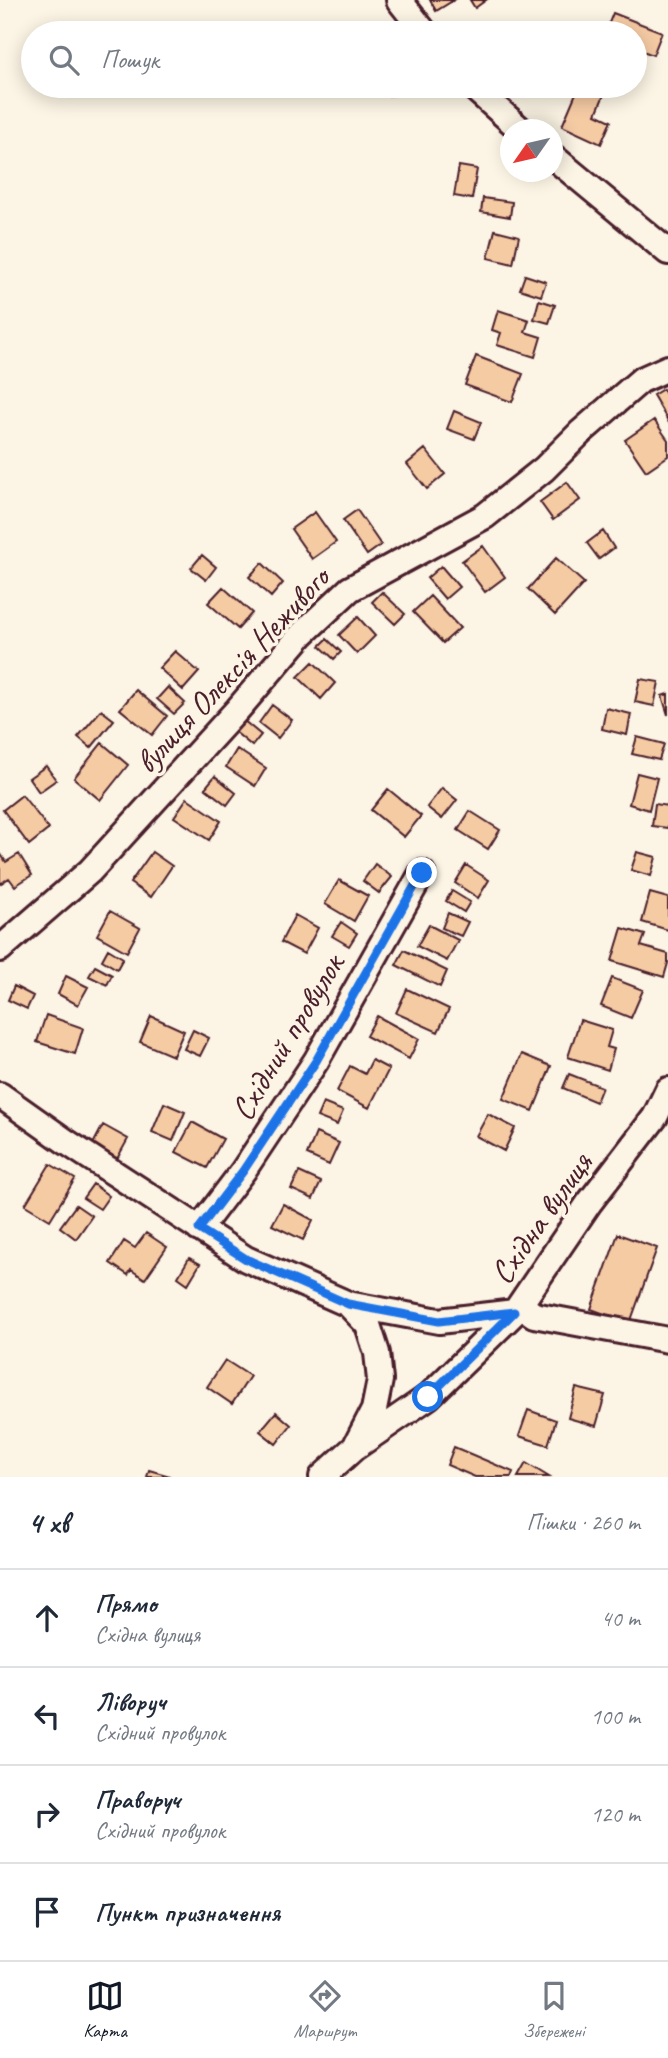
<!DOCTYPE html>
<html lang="uk">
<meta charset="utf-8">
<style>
:root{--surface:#fff;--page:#f2f2f3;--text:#1f2937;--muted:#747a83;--line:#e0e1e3;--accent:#111827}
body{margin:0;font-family:Caveat,sans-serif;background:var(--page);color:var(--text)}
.compass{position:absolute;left:500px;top:119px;width:63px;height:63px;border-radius:50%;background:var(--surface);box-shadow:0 4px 18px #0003;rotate:236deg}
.stop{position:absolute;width:21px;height:21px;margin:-16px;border:5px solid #1a73e8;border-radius:50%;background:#fff}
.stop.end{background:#1a73e8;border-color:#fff;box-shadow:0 2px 7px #0008}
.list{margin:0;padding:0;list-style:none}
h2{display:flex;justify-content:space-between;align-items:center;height:91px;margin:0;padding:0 28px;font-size:30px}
h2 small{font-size:23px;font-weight:400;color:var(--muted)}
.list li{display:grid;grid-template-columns:46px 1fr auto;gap:21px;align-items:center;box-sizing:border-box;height:98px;padding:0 28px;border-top:2px solid var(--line)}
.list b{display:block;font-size:26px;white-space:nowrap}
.list p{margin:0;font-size:23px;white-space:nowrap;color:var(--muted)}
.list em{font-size:23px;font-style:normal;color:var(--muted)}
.icon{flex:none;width:38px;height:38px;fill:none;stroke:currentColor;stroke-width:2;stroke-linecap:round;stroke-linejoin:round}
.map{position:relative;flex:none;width:668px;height:1477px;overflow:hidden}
.search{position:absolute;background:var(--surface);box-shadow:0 4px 18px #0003;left:21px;right:21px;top:21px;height:77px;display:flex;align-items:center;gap:18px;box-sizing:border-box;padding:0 24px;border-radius:38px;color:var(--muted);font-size:26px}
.sheet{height:483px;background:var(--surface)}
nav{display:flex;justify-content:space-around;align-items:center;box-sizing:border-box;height:98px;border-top:2px solid var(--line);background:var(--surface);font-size:19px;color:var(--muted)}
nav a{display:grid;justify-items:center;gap:4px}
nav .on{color:var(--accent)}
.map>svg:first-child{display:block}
</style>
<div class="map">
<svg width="668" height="1477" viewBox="0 0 668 1477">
<rect width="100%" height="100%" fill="#fcf5e5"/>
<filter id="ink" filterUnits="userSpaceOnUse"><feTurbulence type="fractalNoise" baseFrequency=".0143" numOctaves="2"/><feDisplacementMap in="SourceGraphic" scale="14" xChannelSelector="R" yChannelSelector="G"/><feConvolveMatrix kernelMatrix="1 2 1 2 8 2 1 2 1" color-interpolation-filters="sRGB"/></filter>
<g filter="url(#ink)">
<path fill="#f5cba4" stroke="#4a1f2b" stroke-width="2" d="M430,0H454L436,11Z
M470,0H486L475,8Z
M613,13L662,32L653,55L635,48V33H605Z
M462,24L471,33H453Z
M571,26L583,31L582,33H568Z
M375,86H414L415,94L376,96Z
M579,86H597L606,90L596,114L611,121L601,144L562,126Z
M459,166L477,169L472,199L454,196Z
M483,198L512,202L510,217L481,212Z
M495,230L519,236L513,264L488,258Z
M525,275L546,282L541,296L520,289Z
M539,300L555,305L549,323L534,319Z
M498,310L529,320L525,332L541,337L535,357L497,345L501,333L492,330Z
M476,356L523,374L512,402L465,385Z
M663,389L668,398V421L653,395Z
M454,411L481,422L474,439L447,429Z
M654,420L668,440V456L646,471L625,440Z
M425,449L445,474L427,489L407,464Z
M567,482L580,500L553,520L540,502Z
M357,510L381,545L367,555L343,520Z
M315,512L336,542L312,559L291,529Z
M603,531L614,548L599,559L587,543Z
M483,546L505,577L485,592L462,561Z
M202,555L216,567L206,580L191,568Z
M556,558L584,583L555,615L528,589Z
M262,563L283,583L271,597L249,577Z
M441,566L459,587L445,599L427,578Z
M223,587L252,613L238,629L208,603Z
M382,592L405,614L395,624L372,602Z
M430,596L460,628L443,643L413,612Z
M358,617L375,636L357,654L339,635Z
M327,639L341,652L334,659L320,646Z
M175,651L199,672L183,690L159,668Z
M313,662L335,683L321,699L298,677Z
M640,679L659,682L654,706L635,702Z
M168,687L185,703L174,714L157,699Z
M136,690L167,716L152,735L120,709Z
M668,694V715L662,696Z
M272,705L292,720L278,738L259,723Z
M606,708L631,714L627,735L602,729Z
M101,710L114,720L91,748L78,737Z
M243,720L261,735L252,746L234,731Z
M637,737L664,744L659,760L632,754Z
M102,743L128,765L100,800L74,778Z
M237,749L266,768L255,786L226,767Z
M46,766L56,780L39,792L29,778Z
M637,773L657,778L649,810L629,804Z
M215,776L236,793L227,805L205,788Z
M442,788L457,800L442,819L427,807Z
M388,789L421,816L404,837L371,810Z
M22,795L49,829L29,845L3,810Z
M187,798L221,821L209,840L174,817Z
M655,804L668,806V828L652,826Z
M470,811L500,830L488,849L458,830Z
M152,852L172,866L151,897L130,883Z
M637,852L656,857L651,876L631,870Z
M0,853L6,862L19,854L32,875L15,886L9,878L0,884Z
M375,864L392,877L379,893L363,881Z
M466,865L489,880L478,898L455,883Z
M339,880L368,896L354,921L325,904Z
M452,891L470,902L464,912L446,901Z
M650,893L668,898V930L642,922Z
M110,911L140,928L127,952L97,935Z
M448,913L468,922L461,936L442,928Z
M295,915L318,928L304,954L281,942Z
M341,922L357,933L349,946L332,936Z
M429,925L458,940L447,961L417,946Z
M622,928L645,935L641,946L668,954V963L664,977L612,961Z
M108,949L123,958L117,969L102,960Z
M404,950L447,971L440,987L396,965Z
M95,966L112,975L107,985L89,976Z
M66,976L88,987L78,1005L58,994Z
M612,978L643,990L631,1018L601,1006Z
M14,986L33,996L27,1009L8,1000Z
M407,989L449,1009L438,1032L396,1013Z
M46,1015L83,1028L75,1054L37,1042Z
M151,1016L184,1031L173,1056L140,1042Z
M377,1016L419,1039L409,1059L366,1036Z
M580,1020L612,1030L607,1047L614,1049L608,1070L568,1057Z
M193,1030L209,1038L200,1056L184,1049Z
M522,1054L551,1066L533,1111L503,1099Z
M372,1060L389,1069L369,1108L337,1091L350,1066L365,1074Z
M569,1074L602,1087L596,1102L563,1088Z
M164,1103L185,1112L173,1141L152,1132Z
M323,1103L343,1111L337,1125L317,1117Z
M488,1114L515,1128L504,1151L476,1136Z
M192,1122L223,1139L207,1168L176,1152Z
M103,1125L128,1139L117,1159L92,1146Z
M316,1133L339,1143L329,1165L307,1155Z
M50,1164L75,1179L50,1220L25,1205Z
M299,1172L321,1182L313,1199L291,1189Z
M93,1184L109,1196L100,1209L83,1198Z
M283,1204L313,1220L303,1240L272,1225Z
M76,1205L92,1216L76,1239L60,1227Z
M146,1233L167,1247L145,1279L131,1270L128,1275L110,1263L124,1241L135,1248Z
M618,1234L657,1248L630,1323L591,1309Z
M189,1258L200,1264L188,1284L178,1277Z
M225,1360L250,1376L232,1404L207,1387Z
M576,1388L605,1395L596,1426L568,1418Z
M528,1410L556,1420L548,1445L519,1436Z
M276,1412L291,1425L276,1444L260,1431Z
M454,1447L513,1472L511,1477H475L447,1465Z
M526,1463L549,1477H518Z
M149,1470L170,1476V1477H147Z"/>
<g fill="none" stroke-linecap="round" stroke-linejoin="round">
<g stroke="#4a1f2b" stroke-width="30">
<path id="minor" d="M399,0L425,33
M472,86L521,130
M552,156L668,252
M0,949L90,871L238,709L302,634L350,589L485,516L544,469L581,432L641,380L668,368
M0,1095L65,1141L246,1259L348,1304L439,1321L515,1312
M199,1229L243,1171L316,1061L422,873
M348,1304L368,1325L377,1353L380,1380L374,1410L357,1443
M520,1305L534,1315L668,1340
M322,1477L354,1448L428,1397L515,1312L589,1203L655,1117L668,1090"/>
</g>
<use href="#minor" stroke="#fcf5e5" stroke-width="24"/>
</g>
</g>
<g fill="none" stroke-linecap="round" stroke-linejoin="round" filter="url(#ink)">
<path stroke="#1a73e8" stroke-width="9" d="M422,873L316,1061L243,1171L199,1229L246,1259L348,1304L439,1321L514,1312L428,1397"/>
</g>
<g text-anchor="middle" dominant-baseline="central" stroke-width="7" stroke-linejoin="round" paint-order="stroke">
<g font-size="33" fill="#4a1f2b" stroke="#fcf5e5">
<text transform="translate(232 670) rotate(-47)">вулиця Олексія Неживого</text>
<text transform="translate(287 1037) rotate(-59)">Східний провулок</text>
<text transform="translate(541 1218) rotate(-55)">Східна вулиця</text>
</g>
</g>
</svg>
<svg class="compass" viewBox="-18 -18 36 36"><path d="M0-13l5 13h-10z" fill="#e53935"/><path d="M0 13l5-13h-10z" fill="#747a83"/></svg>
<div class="stop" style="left:428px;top:1397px"></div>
<div class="stop end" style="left:422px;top:873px"></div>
<div class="search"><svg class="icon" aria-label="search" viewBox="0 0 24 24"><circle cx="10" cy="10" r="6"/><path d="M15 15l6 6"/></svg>Пошук</div>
</div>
<section class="sheet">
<h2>4 хв<small>Пішки · 260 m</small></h2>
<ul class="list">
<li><svg class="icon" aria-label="ahead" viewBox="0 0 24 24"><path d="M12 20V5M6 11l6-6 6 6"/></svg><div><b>Прямо</b><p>Східна вулиця</p></div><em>40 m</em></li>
<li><svg class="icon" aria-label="left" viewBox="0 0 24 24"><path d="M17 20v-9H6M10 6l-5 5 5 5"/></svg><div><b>Ліворуч</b><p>Східний провулок</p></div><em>100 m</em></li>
<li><svg class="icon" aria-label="right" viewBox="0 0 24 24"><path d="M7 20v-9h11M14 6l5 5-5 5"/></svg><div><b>Праворуч</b><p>Східний провулок</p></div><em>120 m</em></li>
<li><svg class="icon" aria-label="arrive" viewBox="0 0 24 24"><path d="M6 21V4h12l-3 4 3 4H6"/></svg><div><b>Пункт призначення</b></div></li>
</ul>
</section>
<nav>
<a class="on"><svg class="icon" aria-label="map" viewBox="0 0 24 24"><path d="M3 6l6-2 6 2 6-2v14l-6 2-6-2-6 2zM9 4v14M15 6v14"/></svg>Карта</a>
<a><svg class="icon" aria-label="directions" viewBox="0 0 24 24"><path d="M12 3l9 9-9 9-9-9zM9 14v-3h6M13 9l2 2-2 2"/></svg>Маршрут</a>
<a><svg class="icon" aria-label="saved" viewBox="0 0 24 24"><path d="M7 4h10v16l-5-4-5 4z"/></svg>Збережені</a>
</nav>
